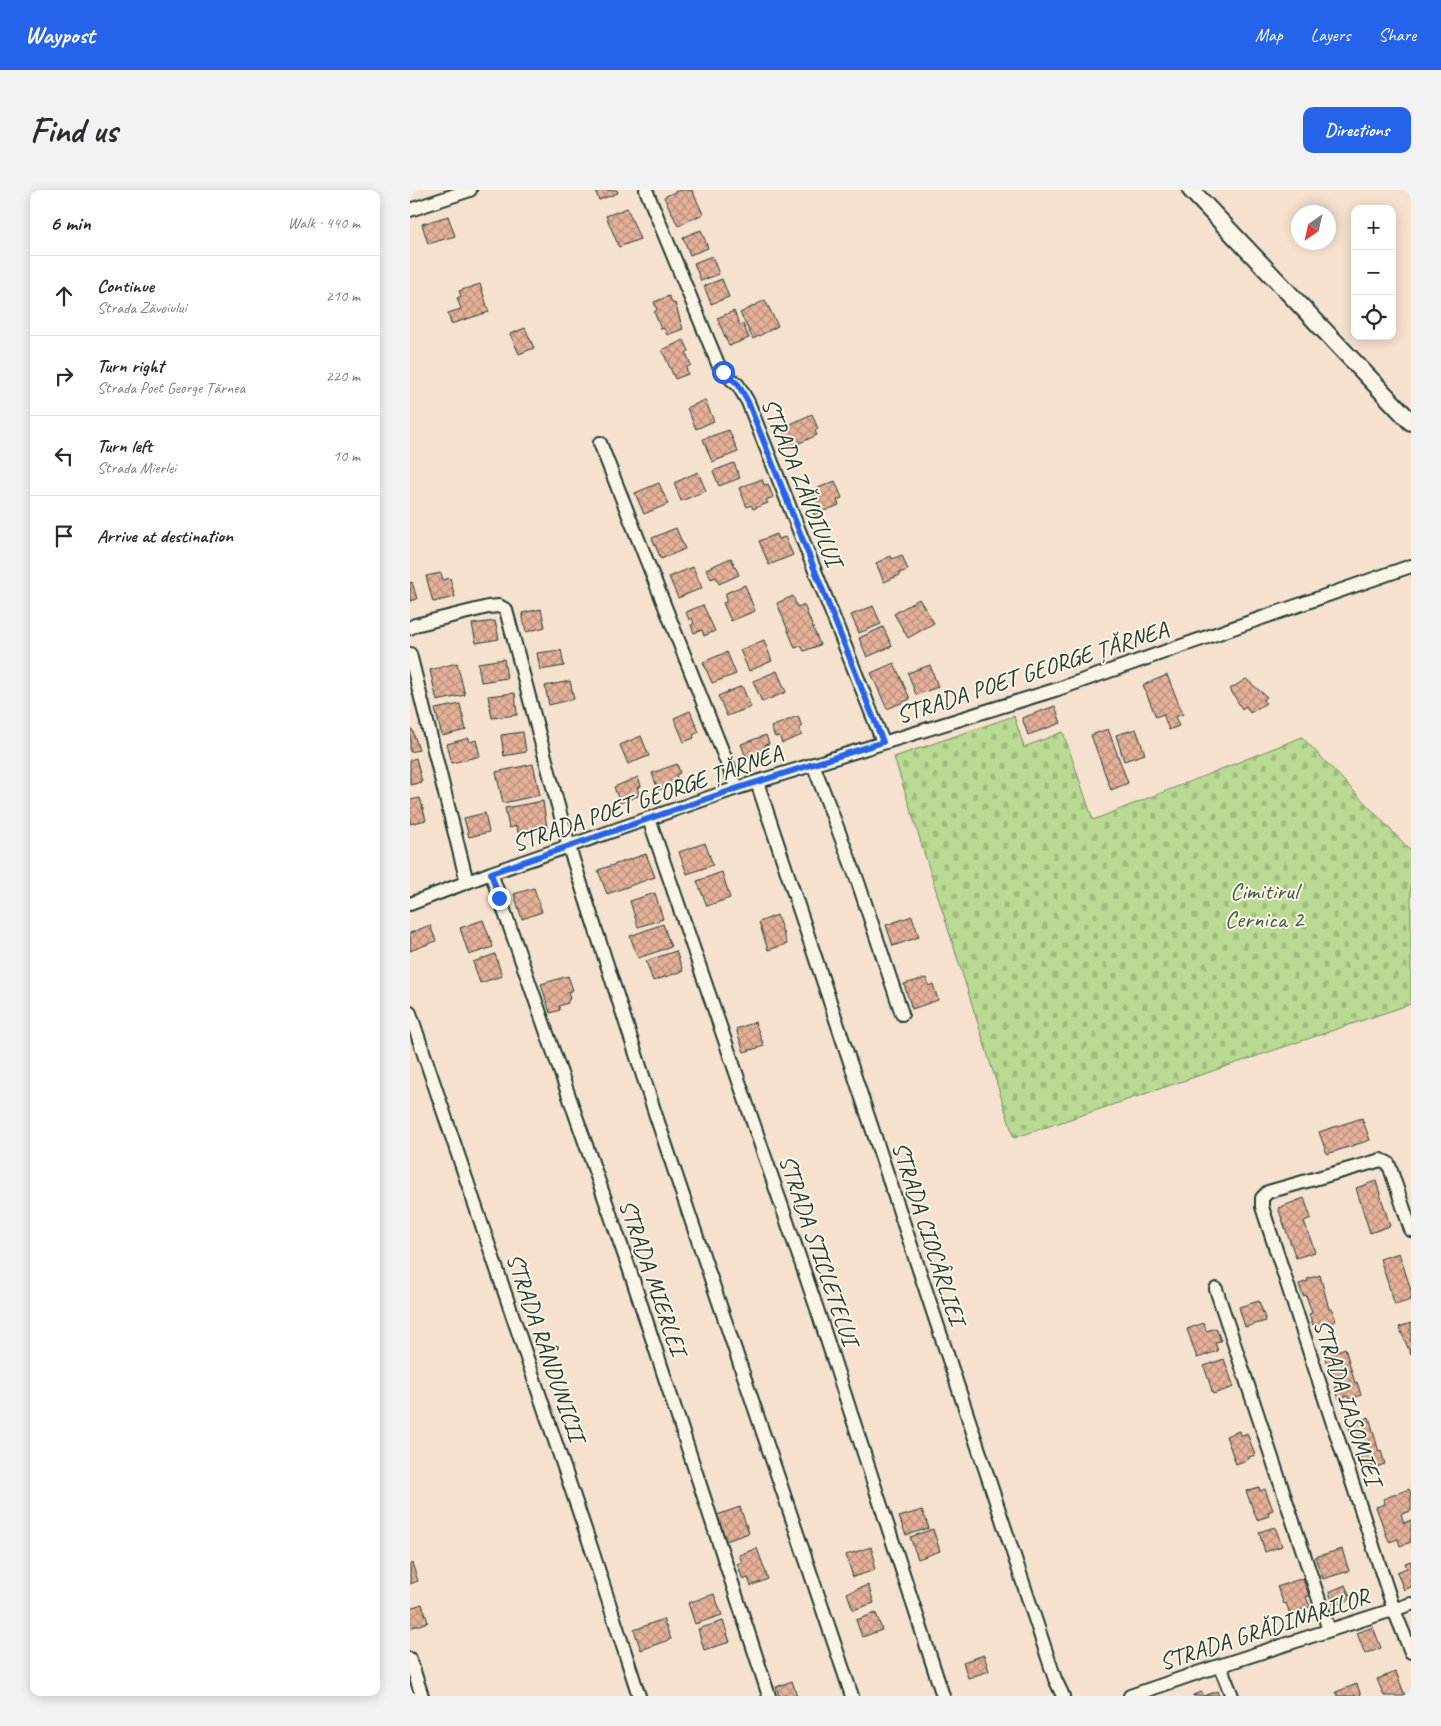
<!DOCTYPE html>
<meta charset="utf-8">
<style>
:root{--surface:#fff;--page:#f2f2f3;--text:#2b2b33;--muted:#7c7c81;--line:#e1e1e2;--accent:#2563eb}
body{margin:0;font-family:Caveat,sans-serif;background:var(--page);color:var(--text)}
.controls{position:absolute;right:15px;top:15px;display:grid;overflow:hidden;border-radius:10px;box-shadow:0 2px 12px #0003}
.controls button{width:45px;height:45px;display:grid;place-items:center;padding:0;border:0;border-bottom:1px solid var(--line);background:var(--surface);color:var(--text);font:25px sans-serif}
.compass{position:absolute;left:881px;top:15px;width:45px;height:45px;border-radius:50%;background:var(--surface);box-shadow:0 2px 12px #0003;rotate:214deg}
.stop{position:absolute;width:15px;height:15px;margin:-11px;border:4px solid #2563eb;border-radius:50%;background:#fff}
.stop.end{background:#2563eb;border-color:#fff;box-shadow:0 1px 5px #0008}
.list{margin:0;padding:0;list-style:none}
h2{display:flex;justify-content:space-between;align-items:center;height:65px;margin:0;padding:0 20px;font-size:21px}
h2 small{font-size:16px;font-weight:400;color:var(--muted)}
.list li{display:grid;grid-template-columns:32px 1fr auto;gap:15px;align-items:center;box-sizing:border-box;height:80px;padding:0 20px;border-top:1px solid var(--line)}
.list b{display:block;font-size:19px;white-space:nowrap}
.list p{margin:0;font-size:16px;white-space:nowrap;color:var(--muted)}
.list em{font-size:16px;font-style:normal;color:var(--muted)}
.icon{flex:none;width:28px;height:28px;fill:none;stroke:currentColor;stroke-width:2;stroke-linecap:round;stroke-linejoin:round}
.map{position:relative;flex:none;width:1001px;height:1506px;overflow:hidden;border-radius:10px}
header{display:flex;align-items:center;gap:30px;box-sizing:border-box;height:70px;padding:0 25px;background:var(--accent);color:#fff}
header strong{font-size:24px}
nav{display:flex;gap:28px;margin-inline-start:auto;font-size:18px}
.intro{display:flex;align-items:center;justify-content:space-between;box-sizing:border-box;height:120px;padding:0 30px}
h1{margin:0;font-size:35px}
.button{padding:12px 22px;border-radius:10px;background:var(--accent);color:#fff;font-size:18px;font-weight:700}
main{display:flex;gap:30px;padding:0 30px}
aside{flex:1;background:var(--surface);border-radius:10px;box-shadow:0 2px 12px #0003}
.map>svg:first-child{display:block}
</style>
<header>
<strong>Waypost</strong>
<nav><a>Map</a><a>Layers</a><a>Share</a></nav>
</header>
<div class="intro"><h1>Find us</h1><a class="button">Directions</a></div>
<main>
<aside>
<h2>6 min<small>Walk · 440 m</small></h2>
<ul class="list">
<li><svg class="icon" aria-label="ahead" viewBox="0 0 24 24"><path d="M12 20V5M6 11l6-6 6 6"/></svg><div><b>Continue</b><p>Strada Zăvoiului</p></div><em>210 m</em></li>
<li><svg class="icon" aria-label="right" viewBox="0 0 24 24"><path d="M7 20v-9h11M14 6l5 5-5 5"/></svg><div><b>Turn right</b><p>Strada Poet George Țărnea</p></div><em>220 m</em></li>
<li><svg class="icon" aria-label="left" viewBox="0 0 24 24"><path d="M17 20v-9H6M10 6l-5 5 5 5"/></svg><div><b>Turn left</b><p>Strada Mierlei</p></div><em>10 m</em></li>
<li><svg class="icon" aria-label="arrive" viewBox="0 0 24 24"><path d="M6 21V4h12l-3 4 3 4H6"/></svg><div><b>Arrive at destination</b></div></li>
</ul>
</aside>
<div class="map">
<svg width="1001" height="1506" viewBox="0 0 1001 1506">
<defs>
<pattern id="cemetery-stones" width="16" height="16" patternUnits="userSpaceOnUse" patternTransform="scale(1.25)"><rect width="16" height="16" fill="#bada93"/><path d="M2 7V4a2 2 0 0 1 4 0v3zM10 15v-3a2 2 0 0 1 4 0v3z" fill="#9fbc7f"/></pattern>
<pattern id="building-cross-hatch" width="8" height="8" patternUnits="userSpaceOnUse" patternTransform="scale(1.25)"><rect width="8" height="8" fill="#e6b199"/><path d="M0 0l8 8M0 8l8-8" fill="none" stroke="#ba917e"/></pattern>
</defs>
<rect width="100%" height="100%" fill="#f5e1ce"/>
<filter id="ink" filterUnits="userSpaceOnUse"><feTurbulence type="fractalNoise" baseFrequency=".02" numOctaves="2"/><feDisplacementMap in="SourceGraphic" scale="10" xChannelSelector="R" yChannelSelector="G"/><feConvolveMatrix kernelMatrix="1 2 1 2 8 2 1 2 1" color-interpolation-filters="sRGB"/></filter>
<g filter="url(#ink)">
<path fill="url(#cemetery-stones)" stroke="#6c8c64" d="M604,526L614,557L653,542L683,630L892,547L1001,661V814L604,948L484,567Z"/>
<path fill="url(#building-cross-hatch)" stroke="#1f3d34" d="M185,0H207L208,3L189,10Z
M269,0H282L293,24L268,36L254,7Z
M217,18L230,49L209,57L196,26Z
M38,26L45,46L18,54L12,34Z
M291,40L298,58L280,65L273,47Z
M302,66L309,84L291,91L284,73Z
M312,89L319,107L301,114L294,96Z
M70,94L79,122L41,134L38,123L51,119L47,108L51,106L49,101Z
M259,106L263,114L265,113L273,139L257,145L254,138L251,139L244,122L247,120L244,112Z
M355,110L368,136L343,149L330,123Z
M324,121L330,136L333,134L339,148L319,156L307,128Z
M115,138L124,158L109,164L100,144Z
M274,150L279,161L276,163L281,175L276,178L278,184L265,189L252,160Z
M295,210L304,231L286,239L277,218Z
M402,224L408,239L405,241L407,245L381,257L372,238Z
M319,240L328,262L302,272L293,249Z
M324,273L330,288L309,296L303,281Z
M288,282L296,301L271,311L264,293Z
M352,289L354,295L358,294L363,307L356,310L358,313L343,319L341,315L337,317L329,298Z
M425,291L432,308L427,310L429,315L404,325L396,303Z
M249,293L258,314L234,324L225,303Z
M266,338L275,359L251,369L242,348Z
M367,344L369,349L375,347L383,365L359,375L349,351Z
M492,365L498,380L489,383L490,385L474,392L466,373L481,366L482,369Z
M321,368L329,385L309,394L306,387L301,389L296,379Z
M283,377L292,398L268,408L259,387Z
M31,383L33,390L40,388L45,407L23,412L16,386Z
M2,392L7,409L0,411V393Z
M335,395L345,421L321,431L313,413L316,412V403Z
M383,406L387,417L394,415L410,455L394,461L391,456L385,458L367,413Z
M509,409L524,433L498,448L484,424Z
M293,415L305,441L294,446L292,440L284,443L281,435L284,433L282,428L279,430L276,422Z
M463,416L471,434L449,443L441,425Z
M131,419L135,437L116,442L112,423Z
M85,431L89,449L66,453L62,434Z
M473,437L482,456L457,467L449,448Z
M354,450L362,471L339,481L330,460Z
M151,460L154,476L130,480L127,463Z
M317,462L326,484L302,493L293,472Z
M94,469L97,488L71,492L68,473Z
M47,473L55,505L27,511L20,480Z
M484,473L500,509L477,519L461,483Z
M520,475L528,497L506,505L498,483Z
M367,481L376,502L352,512L343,491Z
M757,485L773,524L765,527L769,536L759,540L753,524L746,527L733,495Z
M836,489L857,507L853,510L856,513L840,523L836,516L832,519L820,499Z
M160,491L164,509L139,515L135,496Z
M332,496L341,517L317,526L308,506Z
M105,503L107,525L82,528L78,506Z
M50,514L56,540L32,546L25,519Z
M645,516L651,533L618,545L612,528Z
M280,521L289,542L283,545L284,548L274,552L264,528Z
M388,526L392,537L389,538L392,545L372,553L369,546L365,547L361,537Z
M2,539L9,560L0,562V540Z
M698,539L718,593L701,600L681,545Z
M726,539L735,564L714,571L706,545Z
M113,542L116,562L94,566L91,545Z
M356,545L359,554L355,555L358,563L337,570L331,554Z
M231,546L239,566L218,574L210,555Z
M59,548L60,552L66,550L70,566L42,573L37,554Z
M6,568L12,592L0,595V570Z
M123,574L130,605L93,613L86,582Z
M267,574L270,583L266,585L269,592L248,600L242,583Z
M228,587L231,596L227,598L230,605L210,613L204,597Z
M10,608L16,630L0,634V610Z
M133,611L137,638L108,643L107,636L99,638L95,618Z
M75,623L79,642L59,647L54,628Z
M295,653L303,675L277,684L269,662Z
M236,664L245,687L197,704L188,680Z
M312,682L320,708L297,716L287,691Z
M124,698L132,722L112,729L104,704Z
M245,703L253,729L228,737L220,711Z
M367,725L377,754L358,760L349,732Z
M502,726L509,747L483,756L476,735Z
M73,730L83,757L59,765L50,738Z
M253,734L261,757L228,768L220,746Z
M20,735L26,751L0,761V743Z
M266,761L273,781L243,791L236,771Z
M85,764L92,786L70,793L63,772Z
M158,786L163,800L158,802L160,809L158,810V813L149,816L150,820L140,823L131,794Z
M516,788L519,796L523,794L528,810L502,819L494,794Z
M345,832L354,856L334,862L326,839Z
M952,928L960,950L917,964L909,942Z
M966,991L980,1036L960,1043L946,998Z
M894,1008L901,1028L894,1031L905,1062L886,1068L868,1018Z
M989,1063L1001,1100V1110L985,1115L970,1069Z
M910,1085L919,1119H922L926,1131L913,1135V1132L903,1135L899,1124L902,1123L896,1105L893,1106L889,1094L898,1091L897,1089Z
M849,1111L856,1131L835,1137L829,1117Z
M794,1133L796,1141L806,1138L811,1151L805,1152L808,1161L787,1168L777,1139Z
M1001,1133V1165L989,1137Z
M935,1158L945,1193L947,1192L951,1205L939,1209L938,1206L929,1209L925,1198L927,1197L921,1179L919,1180L915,1168L923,1165L922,1163Z
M814,1169L824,1197L803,1204L794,1176Z
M959,1227L969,1262L971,1261L975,1274L963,1278L962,1275L953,1278L949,1267L951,1266L945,1248L943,1249L939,1237L947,1234L946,1232Z
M829,1241L830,1246L837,1243L845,1265L839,1267V1269L826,1274L816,1246Z
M849,1297L850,1301L855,1299L863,1320L858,1322L859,1326L847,1330L836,1301Z
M999,1299L1001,1304V1321L991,1324L994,1333L1001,1330V1352L990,1356L988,1349L979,1352L966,1317L975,1314L973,1309Z
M330,1317L339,1343L316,1351L307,1325Z
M512,1320L519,1338L496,1345L489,1327Z
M865,1337L872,1356L855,1362L849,1342Z
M523,1339L530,1361L508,1369L500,1347Z
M461,1357L465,1371L463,1372L465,1380L443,1387L436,1365Z
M347,1358L358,1389L341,1396L338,1388L333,1390L327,1374L332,1372L329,1365Z
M932,1359L939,1381L913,1389L905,1367Z
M1001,1371V1397L994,1400L987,1382L997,1378L995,1373Z
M2,1373L8,1391L0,1394V1374Z
M893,1388L899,1406L896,1407L900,1417L880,1424L876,1413L874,1414L867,1397Z
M458,1395L464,1413L443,1420L437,1403Z
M935,1395L941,1409L924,1416L919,1402Z
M304,1404L312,1425L285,1434L278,1413Z
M12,1414L18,1432L0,1438V1418Z
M466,1423L472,1440L452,1447L446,1430Z
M253,1429L261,1449L231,1460L224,1440Z
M313,1431L320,1452L294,1460L288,1439Z
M963,1437L971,1458L955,1464L947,1443Z
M574,1465L579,1481L558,1488L553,1472Z
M986,1482L995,1506H974L967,1489Z
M382,1491L387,1506H369L366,1497Z
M947,1494L951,1506H928L926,1502Z
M807,1501L809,1506H783V1505L792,1502L794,1506Z"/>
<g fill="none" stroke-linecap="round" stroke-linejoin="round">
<g stroke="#1f3d34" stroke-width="16">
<path id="minor" d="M236,0L308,174L313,182L328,195L338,212L473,552
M0,20L60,0
M190,253L327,598
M0,438L5,435L78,417L89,416L96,420L159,657L245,923L442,1506
M0,464L57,692
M403,574L448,692L492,824
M347,592L645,1489L653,1506
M239,629L406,1116L533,1506
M81,683L219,1078L359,1506
M0,714L81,683L327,598L648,499L1001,376
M0,823L181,1357L229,1506
M1001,1040L980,978L978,973L971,970L858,1002L852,1008V1017L984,1420L1001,1462
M806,1099L919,1440
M0,1469L12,1506
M810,1476L822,1506
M720,1506L787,1483L1001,1414"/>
</g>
<g stroke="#1f3d34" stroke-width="20">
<path id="secondary" d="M781,0L1001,232"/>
</g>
<use href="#minor" stroke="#fcf5e5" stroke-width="12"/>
<use href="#secondary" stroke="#fcf5e5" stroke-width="16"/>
</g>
</g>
<g fill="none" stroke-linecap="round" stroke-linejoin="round" filter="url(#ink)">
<path stroke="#2563eb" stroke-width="6" d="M89,708L81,683L328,598L473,552L338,212L328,194L313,182"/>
</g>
<g text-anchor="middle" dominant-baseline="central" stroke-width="4" stroke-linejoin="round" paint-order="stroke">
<g font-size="24" fill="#1f3d34" stroke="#fcf5e5">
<text transform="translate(392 292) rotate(68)">STRADA ZĂVOIULUI</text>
<text transform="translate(622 482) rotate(-18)">STRADA POET GEORGE ȚĂRNEA</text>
<text transform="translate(237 608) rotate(-19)">STRADA POET GEORGE ȚĂRNEA</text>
<text transform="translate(519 1043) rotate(72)">STRADA CIOCÂRLIEI</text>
<text transform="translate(409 1060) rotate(71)">STRADA STICLETELUI</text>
<text transform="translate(243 1087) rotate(71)">STRADA MIERLEI</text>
<text transform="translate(136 1157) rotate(71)">STRADA RÂNDUNICII</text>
<text transform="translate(938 1212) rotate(72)">STRADA IASOMIEI</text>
<text transform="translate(854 1439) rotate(-18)">STRADA GRĂDINARILOR</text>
</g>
<g font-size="24" fill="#3e5c47" stroke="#fcf5e5">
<text x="854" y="701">Cimitirul<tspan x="854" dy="28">Cernica 2</tspan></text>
</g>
</g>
</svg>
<div class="controls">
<button>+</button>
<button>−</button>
<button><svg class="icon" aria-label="locate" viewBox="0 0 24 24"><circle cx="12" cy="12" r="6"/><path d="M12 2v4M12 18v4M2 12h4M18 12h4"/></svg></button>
</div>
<svg class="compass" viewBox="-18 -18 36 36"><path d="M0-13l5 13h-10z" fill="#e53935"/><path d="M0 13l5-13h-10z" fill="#7c7c81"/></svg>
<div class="stop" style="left:313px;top:182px"></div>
<div class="stop end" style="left:89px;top:708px"></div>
</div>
</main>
